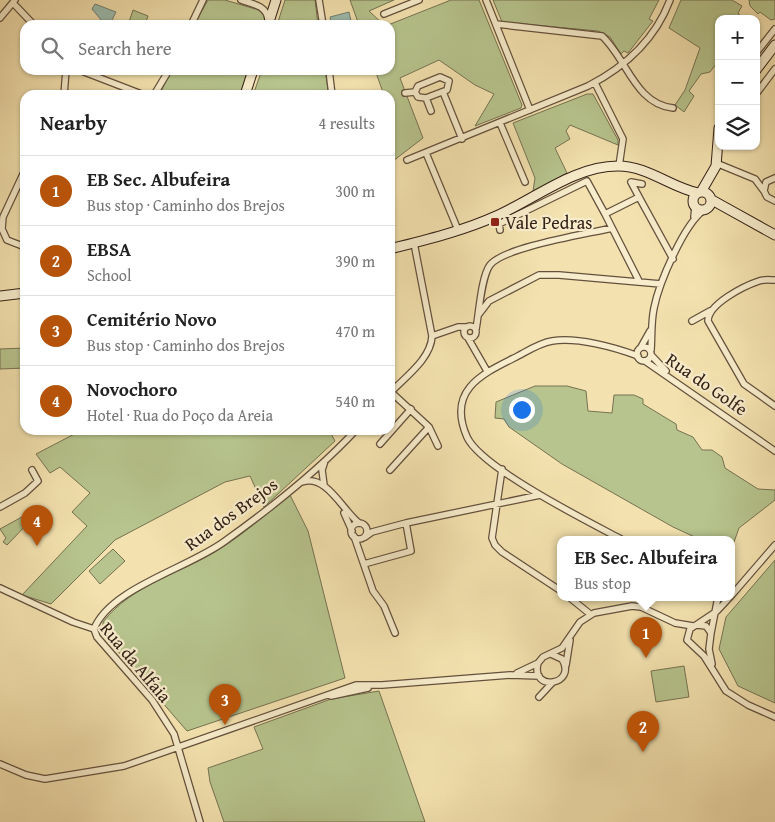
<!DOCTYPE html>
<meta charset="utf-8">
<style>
:root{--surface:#fff;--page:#f6f6f6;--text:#222;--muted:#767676;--line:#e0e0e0;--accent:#b45309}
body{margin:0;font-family:"Gentium Book Plus",serif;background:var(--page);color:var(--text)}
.controls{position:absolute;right:15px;top:15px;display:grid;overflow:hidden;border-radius:10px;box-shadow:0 1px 4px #0004}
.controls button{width:45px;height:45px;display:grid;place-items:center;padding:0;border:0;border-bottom:1px solid var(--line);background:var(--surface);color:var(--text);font:25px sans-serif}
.you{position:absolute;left:521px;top:409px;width:18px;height:18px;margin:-12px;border:4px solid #fff;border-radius:50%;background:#1a73e8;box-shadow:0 0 0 8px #1a73e833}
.badge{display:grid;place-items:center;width:32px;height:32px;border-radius:50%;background:var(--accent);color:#fff;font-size:16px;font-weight:700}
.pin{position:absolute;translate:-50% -41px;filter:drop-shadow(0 1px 2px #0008)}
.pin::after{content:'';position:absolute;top:26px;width:18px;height:15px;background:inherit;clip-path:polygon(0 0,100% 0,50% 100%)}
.popup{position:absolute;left:557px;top:536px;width:178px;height:65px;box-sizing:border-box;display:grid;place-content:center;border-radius:10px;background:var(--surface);filter:drop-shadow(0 1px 4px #0005);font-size:16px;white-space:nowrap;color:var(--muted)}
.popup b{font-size:19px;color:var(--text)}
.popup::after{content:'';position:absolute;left:50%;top:100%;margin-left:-10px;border:10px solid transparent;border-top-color:var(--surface)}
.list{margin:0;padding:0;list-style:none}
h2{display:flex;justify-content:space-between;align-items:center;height:65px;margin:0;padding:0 20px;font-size:21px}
h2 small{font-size:16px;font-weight:400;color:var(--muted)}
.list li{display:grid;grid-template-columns:32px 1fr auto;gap:15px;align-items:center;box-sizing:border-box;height:70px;padding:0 20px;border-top:1px solid var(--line)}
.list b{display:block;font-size:19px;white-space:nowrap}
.list p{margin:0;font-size:16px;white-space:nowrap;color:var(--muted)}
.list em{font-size:16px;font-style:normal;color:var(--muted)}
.icon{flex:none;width:28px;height:28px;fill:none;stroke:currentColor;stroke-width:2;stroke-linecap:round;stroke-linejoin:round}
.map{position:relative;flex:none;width:775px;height:822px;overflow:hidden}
.search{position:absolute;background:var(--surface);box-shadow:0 1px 4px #0004;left:20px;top:20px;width:375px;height:55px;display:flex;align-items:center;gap:12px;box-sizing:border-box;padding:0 18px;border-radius:15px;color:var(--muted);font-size:19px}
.panel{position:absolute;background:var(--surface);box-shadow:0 1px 4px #0004;left:20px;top:90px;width:375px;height:345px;border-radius:15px}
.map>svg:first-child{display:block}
</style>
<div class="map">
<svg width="775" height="822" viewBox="0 0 775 822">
<rect width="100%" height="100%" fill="#f3e2af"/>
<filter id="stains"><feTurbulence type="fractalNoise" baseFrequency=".004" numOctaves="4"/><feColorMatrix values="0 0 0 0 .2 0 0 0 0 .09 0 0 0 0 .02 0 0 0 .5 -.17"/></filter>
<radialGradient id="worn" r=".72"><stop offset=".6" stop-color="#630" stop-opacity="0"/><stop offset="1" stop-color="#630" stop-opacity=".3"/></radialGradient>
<path fill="#b7c48d" stroke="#767252" d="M208,0H225L262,11L265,20L264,25H194Z
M285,0H315L318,25H277Z
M350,0H394L369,11L384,25H359Z
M451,0H479L522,105L521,108L475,126L494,94L475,85L439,60L400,78L423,138L393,161L390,134V95H384L375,70H390V25H388Z
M493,0H659L649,19L653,21L628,53L624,51L621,54L610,37L598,31L502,22Z
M681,0H732L742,6L738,13L743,19H719V60L710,72L701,74L689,91L694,96L684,112L675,105L685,90L700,48L669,28Z
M749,0H775V19L771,20L760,12L758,14L750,6Z
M133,10L148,16L145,25H128Z
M172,70H249L240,95H159Z
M262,70H325L329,95H253Z
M587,94H593L618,140V145L570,125L566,131L570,139L555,148L567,173L533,191L535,178L513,123Z
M25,348V368L0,369V349Z
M535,386H567L586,391L588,411L612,413L614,395H634L643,399V404L676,424L677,430L693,437L702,450H712L722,457L725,468L758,489L775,490V500L739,528L734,542L731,543V539H699L673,527L562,464L509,427L504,419L495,418L496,402Z
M82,430H329L335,441L264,507L250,476L225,482L115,540L51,604L22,595L87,526L72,512L90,493L60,467L50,473L36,454Z
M290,495L308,531L345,678L187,731L103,634V622C132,584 184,573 223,547C246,532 268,512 290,495Z
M31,512L35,516L7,545L3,542L6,538L0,529Z
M113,549L125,561L100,584L89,571Z
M775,560V703L738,686L719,649L726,617Z
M684,666L689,697L656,702L651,671Z
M379,691L425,822H224L210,782L208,768L263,749L254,727L331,699Z"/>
<path fill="#9cbdb0" stroke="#727f73" d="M95,4L116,12L111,22L102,21L92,9Z
M349,12L351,21L332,25L330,17Z"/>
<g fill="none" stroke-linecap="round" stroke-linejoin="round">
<g stroke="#64513d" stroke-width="8">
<path id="street" d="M241,0C252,4 266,5 268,19
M319,0L323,25
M486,0L530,110
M13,3L34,25
M384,14L419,0
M0,18L15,0
M496,24L602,36C627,59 635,104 673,108
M191,25L203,0
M756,53L775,29
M79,70L144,95
M329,70L332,95
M440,77L449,81L447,90L426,98L418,97L415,92L418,86Z
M595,83L623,139L619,166
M443,92L462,139
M405,93L415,92
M756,94L775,69
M64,95L66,70
M154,95L169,70
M426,98L431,111
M500,123L525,182
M426,153L458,230
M407,160L588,86C625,67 655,40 670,0
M716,163L755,179L764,191
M25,170L3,217L2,229L7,240L25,247
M775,178L766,182L764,191L767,197L775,201
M639,197L631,182L642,184
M694,217L695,206
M500,230L499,224L587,181L605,214
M775,280C770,280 764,279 759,281C744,286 708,304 708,321L744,384L775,406
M639,281L605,214L639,197L673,259
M479,314L489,301L539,275H559L661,284
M692,321L710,311
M464 332a6 6 0 1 1 12 0a6 6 0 1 1-12 0Z
M476,329C479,314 481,277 490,265C504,247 587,234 612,228
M432,336L458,327H467
M468,338L487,371
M637 354a7 7 0 1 1 14 0a7 7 0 1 1-14 0Z
M641,347L650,331
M651,350C652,336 651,322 654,308C659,283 684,224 704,210
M651,355L666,371
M645,361L775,451
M391,392L429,427L438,446
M390,393C405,377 431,359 432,336L414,243
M380,444L411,409
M502,469L492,538L495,545L502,552L561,591
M390,470L429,427
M302,482C326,473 343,511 359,523
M324,485L322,470L325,461
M0,507L25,493L38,481L32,470
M344,513L352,531
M351 531a8 8 0 1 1 16 0a8 8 0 1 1-16 0Z
M354,536L373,591L384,606L395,633
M365,537L372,532L406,523L540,495
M621,539C589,522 481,468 467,437C447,391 480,375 514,358C526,352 539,343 552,341C577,337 614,347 638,356
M364,564L411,551L406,523
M0,588L73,622L94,629
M731,596L775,545
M569,597L590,614
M730,597L717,611L690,629L687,640L704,656L726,691L748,705L775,717
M697,625L706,626L711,633L709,649L712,664
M94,629C110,588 189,568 225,541C271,508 317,472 356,430
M94,629L97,637L152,700L174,734L200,822
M711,633L718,597
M538,663C530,693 578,685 562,659L551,654
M566,665L570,640
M517,673L538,663L543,657L562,648L580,622L594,613L632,606L641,607L675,623L693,626
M331,696L368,688
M539,697L552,683
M0,764L26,775L45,779L124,766L356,685H382L510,675L539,676"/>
</g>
<g stroke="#342117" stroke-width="11">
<path id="secondary" d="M268,25L276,0
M756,70L775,45
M245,95L253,70
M693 201a9 9 0 1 1 18 0a9 9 0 1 1-18 0Z
M701,192L716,166L719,128
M712,200L775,235
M390,249C425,240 463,231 496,216C535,199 574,166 618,166C648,166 670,187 698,193
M0,296L25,293"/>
</g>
<use href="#street" stroke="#f7eccb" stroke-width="5.5"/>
<use href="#secondary" stroke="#f7eccb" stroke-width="9"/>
</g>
<rect fill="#8f2418" stroke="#f7eccb" stroke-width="2" x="490" y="217" width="10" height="10" rx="2.5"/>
<g text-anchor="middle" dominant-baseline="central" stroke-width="4.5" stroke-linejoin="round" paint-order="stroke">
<g font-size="18" fill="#342117" stroke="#f7eccb" text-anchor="start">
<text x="505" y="222">Vale Pedras</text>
</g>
<g font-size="18" fill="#342117" stroke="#f7eccb">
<text transform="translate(707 384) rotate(35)">Rua do Golfe</text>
<text transform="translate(231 514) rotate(-36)">Rua dos Brejos</text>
<text transform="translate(136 662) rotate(50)">Rua da Alfaia</text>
</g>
</g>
<rect width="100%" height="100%" filter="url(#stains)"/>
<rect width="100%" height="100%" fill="url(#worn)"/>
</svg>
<div class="controls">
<button>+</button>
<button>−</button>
<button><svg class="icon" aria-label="layers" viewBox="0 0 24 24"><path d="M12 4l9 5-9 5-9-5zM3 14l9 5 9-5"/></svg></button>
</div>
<div class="you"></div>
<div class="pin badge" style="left:646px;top:658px">1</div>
<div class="popup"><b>EB Sec. Albufeira</b>Bus stop</div>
<div class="pin badge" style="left:643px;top:752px">2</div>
<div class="pin badge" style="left:225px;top:725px">3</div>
<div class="pin badge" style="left:37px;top:546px">4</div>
<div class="search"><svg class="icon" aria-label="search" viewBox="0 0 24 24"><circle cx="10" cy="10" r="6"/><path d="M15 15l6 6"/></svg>Search here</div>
<section class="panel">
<h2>Nearby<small>4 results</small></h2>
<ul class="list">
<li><span class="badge">1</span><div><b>EB Sec. Albufeira</b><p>Bus stop · Caminho dos Brejos</p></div><em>300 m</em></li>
<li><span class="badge">2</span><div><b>EBSA</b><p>School</p></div><em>390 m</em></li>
<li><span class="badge">3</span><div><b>Cemitério Novo</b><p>Bus stop · Caminho dos Brejos</p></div><em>470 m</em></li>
<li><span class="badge">4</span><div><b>Novochoro</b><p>Hotel · Rua do Poço da Areia</p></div><em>540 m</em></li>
</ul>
</section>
</div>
